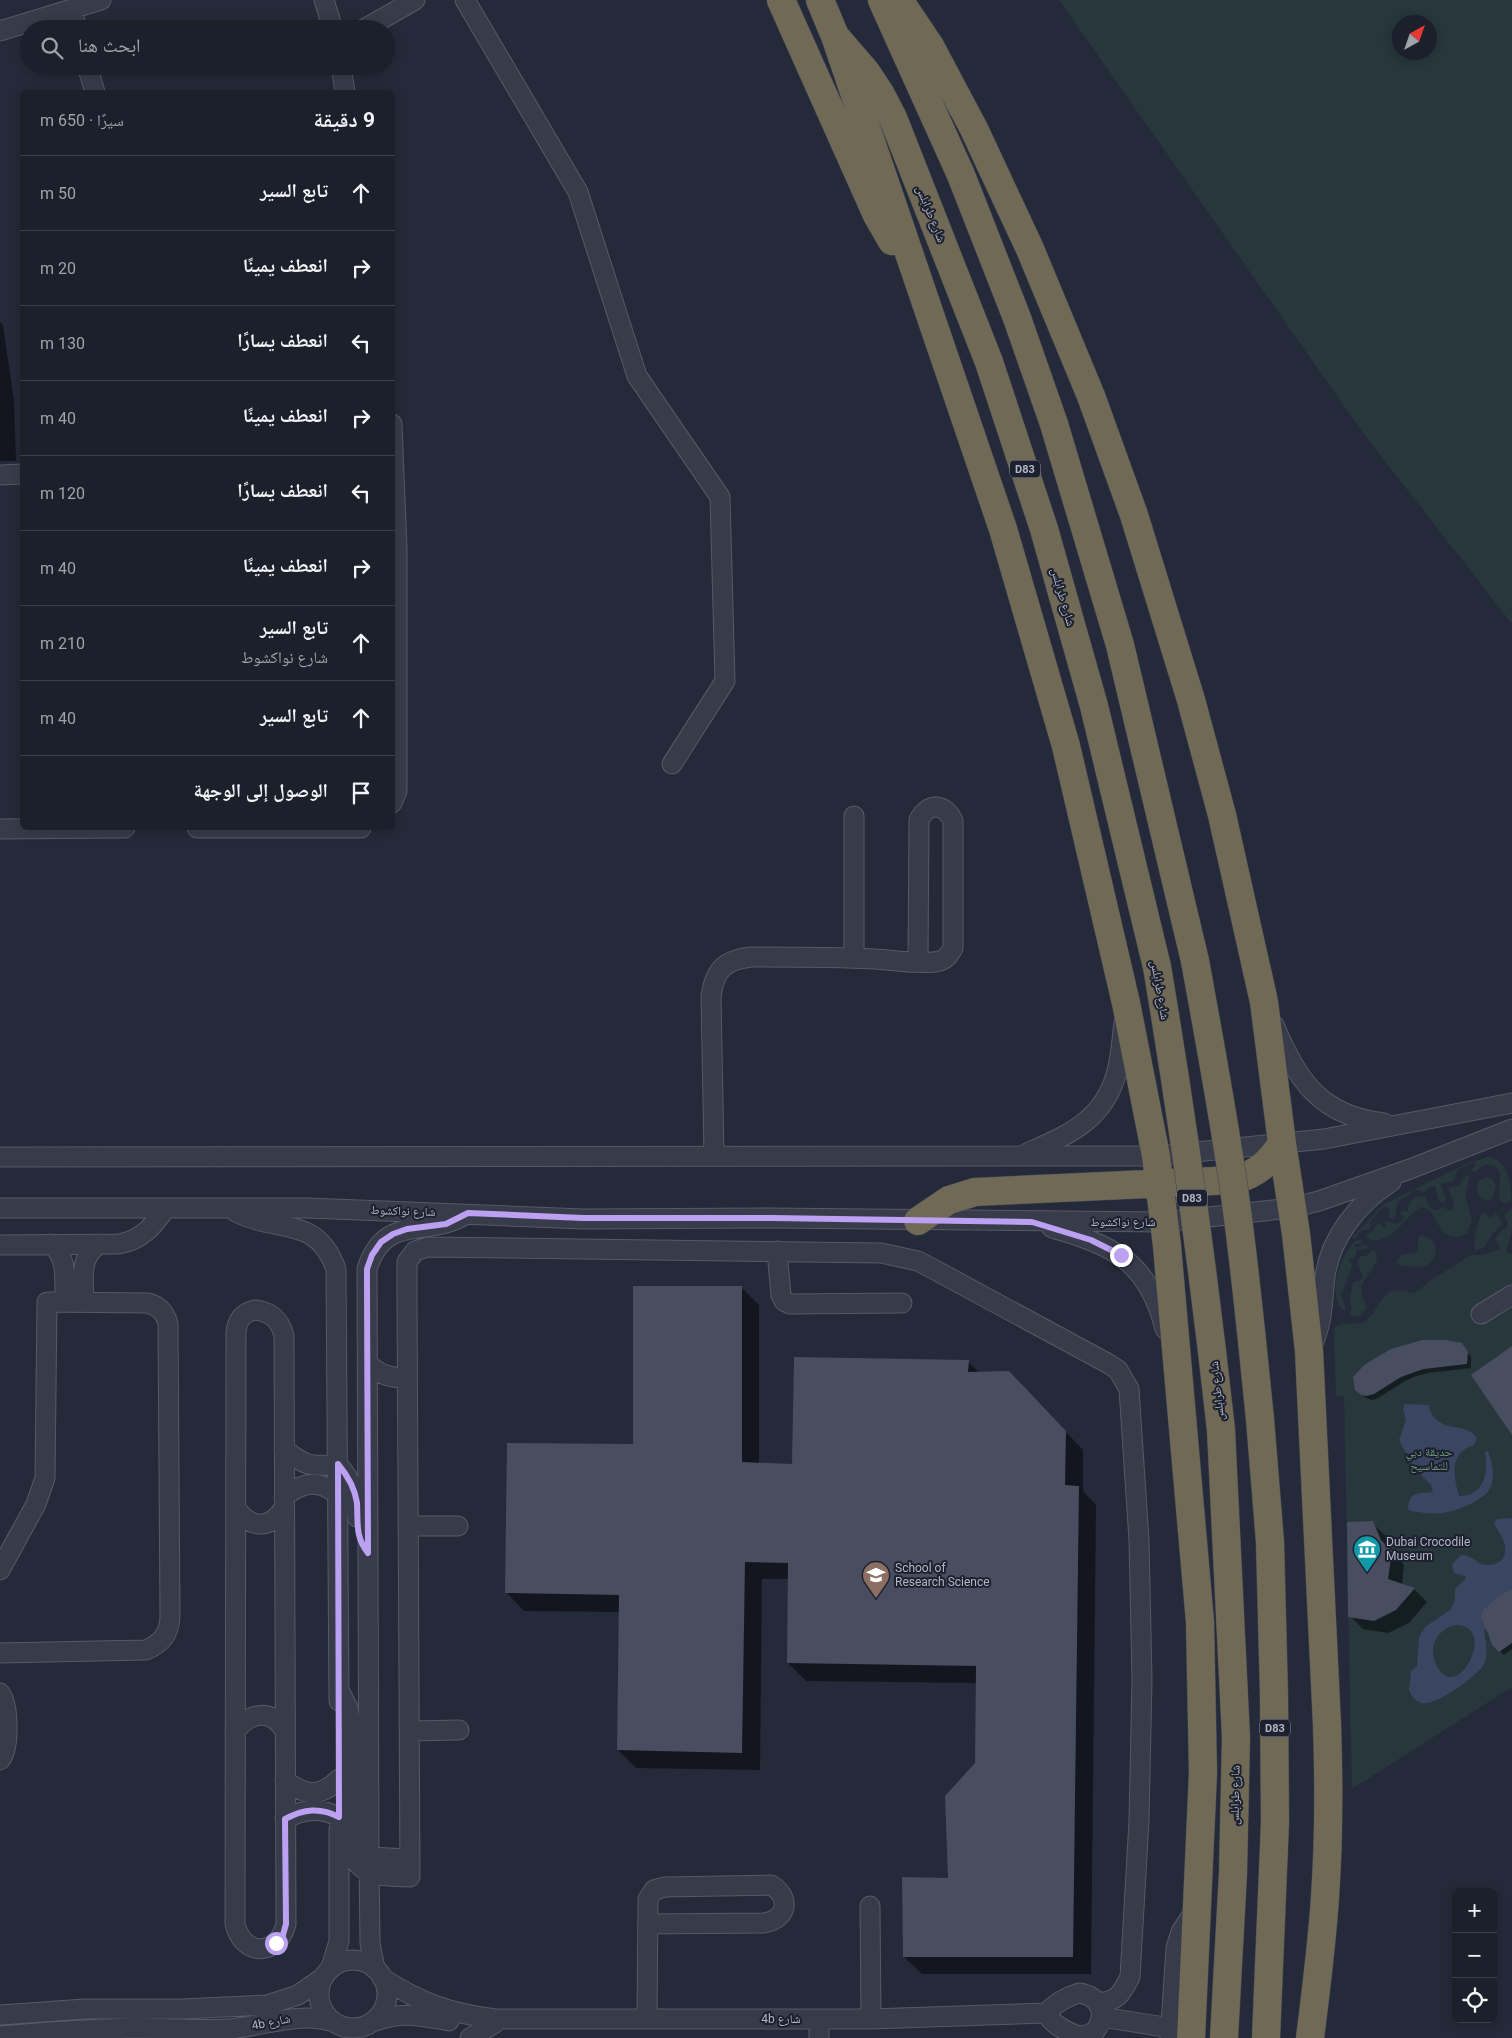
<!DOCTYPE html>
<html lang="ar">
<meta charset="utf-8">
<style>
:root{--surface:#1b202b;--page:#242833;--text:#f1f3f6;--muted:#a0a3a9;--line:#393e47}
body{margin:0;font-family:Roboto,"Noto Naskh Arabic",sans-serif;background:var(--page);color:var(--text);direction:rtl}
.controls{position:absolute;right:15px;bottom:15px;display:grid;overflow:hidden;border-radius:8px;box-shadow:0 2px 12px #0003}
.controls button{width:45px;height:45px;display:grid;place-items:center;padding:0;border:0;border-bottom:1px solid var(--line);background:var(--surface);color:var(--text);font:25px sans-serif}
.compass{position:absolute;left:1392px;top:15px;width:45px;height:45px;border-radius:50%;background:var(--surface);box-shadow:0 2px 12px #0003;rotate:40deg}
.stop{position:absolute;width:15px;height:15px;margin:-11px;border:4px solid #bca0f2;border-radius:50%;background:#fff}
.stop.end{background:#bca0f2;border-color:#fff;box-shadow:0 1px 5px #0008}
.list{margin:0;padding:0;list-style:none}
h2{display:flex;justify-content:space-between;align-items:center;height:65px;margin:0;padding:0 20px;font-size:21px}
h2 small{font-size:16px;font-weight:400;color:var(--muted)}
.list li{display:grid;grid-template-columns:32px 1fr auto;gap:15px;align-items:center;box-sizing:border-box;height:75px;padding:0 20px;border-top:1px solid var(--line)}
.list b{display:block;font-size:19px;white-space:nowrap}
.list p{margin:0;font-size:16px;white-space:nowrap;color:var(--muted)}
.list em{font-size:16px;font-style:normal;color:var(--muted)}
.icon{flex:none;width:28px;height:28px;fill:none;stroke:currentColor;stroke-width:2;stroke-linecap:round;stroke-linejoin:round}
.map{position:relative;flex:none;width:1512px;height:2038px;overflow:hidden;direction:ltr}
.search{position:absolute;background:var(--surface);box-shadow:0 2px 12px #0003;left:20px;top:20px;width:375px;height:55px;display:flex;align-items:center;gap:12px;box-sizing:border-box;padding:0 18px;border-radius:28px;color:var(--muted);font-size:19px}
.panel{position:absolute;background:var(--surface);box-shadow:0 2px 12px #0003;left:20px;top:90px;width:375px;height:740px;border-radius:8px;direction:rtl}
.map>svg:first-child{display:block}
</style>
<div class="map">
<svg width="1512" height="2038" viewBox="0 0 1512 2038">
<rect width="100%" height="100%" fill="#242a39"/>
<path fill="#27373b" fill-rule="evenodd" d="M1059,0H1512V624L1363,433ZM1400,22H1430V52H1400Z
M1488,1157C1508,1158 1512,1186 1511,1202L1503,1203L1499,1199L1500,1172L1495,1166L1486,1164L1475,1172L1471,1171L1476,1164L1473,1163L1458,1169L1453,1182L1442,1183L1441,1186L1446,1198L1444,1202H1439L1435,1186L1430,1187L1424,1192L1414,1190L1405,1198L1398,1201L1394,1221L1389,1217L1390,1210L1386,1206L1382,1208L1370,1222V1229L1361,1231L1355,1239L1352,1237L1384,1204L1464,1165Z
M1466,1175L1470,1177L1465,1194L1472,1221L1467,1233C1437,1250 1440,1208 1421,1207C1408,1213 1387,1252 1365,1237L1373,1231L1377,1224L1380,1223L1385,1228L1386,1225L1384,1222L1385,1221C1394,1223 1398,1227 1404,1218L1400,1213L1402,1211H1408V1205L1415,1197L1423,1196L1426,1198C1428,1205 1429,1211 1438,1210L1443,1206L1448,1210L1452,1211L1454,1204L1448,1188L1459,1185Z
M1488,1177L1492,1179L1496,1186L1492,1199L1487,1201C1478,1197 1474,1189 1479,1180Z
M1512,1208V1231L1506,1250L1509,1254H1512V1687L1352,1789L1344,1397L1336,1396L1334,1328C1342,1320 1354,1326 1364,1322C1377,1315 1378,1296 1392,1291C1399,1288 1408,1292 1415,1293L1431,1280L1471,1255H1483L1500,1249L1495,1239C1498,1232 1507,1230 1508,1223L1504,1214Z
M1482,1213L1486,1214L1491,1218L1496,1213L1503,1223L1492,1234L1485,1247L1475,1251C1472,1245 1478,1218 1482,1213Z
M1420,1235L1425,1236L1434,1242C1439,1253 1434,1261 1424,1267L1400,1266L1397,1261L1401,1255L1418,1252V1238Z
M1357,1240L1363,1241L1359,1244H1354V1247L1367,1245L1368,1248L1357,1250L1355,1257L1349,1259L1352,1266L1341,1296L1346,1309L1343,1310C1326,1295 1341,1251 1357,1240Z
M1375,1250C1383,1266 1363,1274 1361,1289C1361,1295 1365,1302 1367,1308L1359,1316H1352L1350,1314C1352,1308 1351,1307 1350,1301C1349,1297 1352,1289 1353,1283L1355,1281L1361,1280L1363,1277L1357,1261L1361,1256H1367L1371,1251Z"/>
<path fill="#3a4561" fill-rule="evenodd" d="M1405,1404L1429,1405C1435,1436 1466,1420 1477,1438L1474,1445C1449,1453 1453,1475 1459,1496C1484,1496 1489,1473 1485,1452L1488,1451C1493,1465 1497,1482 1486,1494C1462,1512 1437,1518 1408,1510C1409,1490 1418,1494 1433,1492L1431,1485L1414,1468L1399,1440L1406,1420L1403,1409Z
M1512,1518V1590L1498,1596L1487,1608L1484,1607L1480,1619L1484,1621C1483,1635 1490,1651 1484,1664C1478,1676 1436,1706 1422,1703C1415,1702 1411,1695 1409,1690L1411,1671L1417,1666L1419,1637L1425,1627L1450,1610L1455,1600V1589L1466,1578L1465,1576L1454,1573L1452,1564L1461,1555C1478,1555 1478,1573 1501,1561C1512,1546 1500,1536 1494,1523L1497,1519ZM1457,1625C1496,1627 1461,1696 1441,1672C1426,1654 1433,1629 1457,1625Z"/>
<path fill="#0007" d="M0,322L3,325L14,401L16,461H0Z
M741,1287L759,1305V1464L794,1465L968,1362L980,1373L1027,1391L1083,1450V1491L1096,1505L1091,1974H922L904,1957L949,1879L976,1763L978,1683L806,1681L788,1663L789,1579H762L760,1770L636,1768L618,1750L620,1612L524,1611L507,1593L634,1445Z
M1462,1344L1471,1357V1368L1428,1373L1416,1376L1405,1381L1378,1398L1372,1400L1366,1398L1361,1394Z
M1372,1523L1386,1536L1393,1553L1404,1565L1402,1585L1414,1589L1427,1602L1409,1623L1388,1633L1363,1629L1350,1616Z
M1512,1591V1649L1504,1655L1493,1644L1486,1609Z"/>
<path fill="#484d60" d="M633,1286H742V1462L792,1464L794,1357L969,1360L968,1372L1009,1371L1066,1431L1065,1485L1079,1486L1073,1957H903L902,1877L948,1878L945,1796L975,1763L976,1666L787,1663L788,1563L745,1562L742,1753L617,1750L619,1595L505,1593L507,1443L633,1444Z
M1422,1340H1446L1462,1343L1468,1352L1467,1364L1424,1369L1412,1373L1401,1377L1374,1394L1367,1396L1361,1395L1355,1390L1353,1377L1364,1365L1391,1349Z
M1512,1346V1435L1471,1375Z
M1373,1521L1381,1540L1392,1551L1388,1579L1415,1588L1396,1610L1374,1621L1348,1617L1347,1522Z
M1512,1589V1643L1499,1652L1492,1645L1488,1633L1484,1627L1483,1620L1480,1619L1484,1607L1486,1608L1498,1596Z"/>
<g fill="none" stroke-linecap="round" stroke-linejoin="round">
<g stroke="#565a68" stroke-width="21">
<path id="minor" d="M324,0L333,29
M465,0L578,192L637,376L720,497L725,681L672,764
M72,9L77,29
M364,29L415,0
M0,31L101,0
M87,66L95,92
M341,66L345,92
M392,424L397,548V791L392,803
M0,475L22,474
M197,828H361
M0,829L125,828
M854,958V816
M1274,1025C1297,1080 1320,1116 1384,1123
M1027,1153C1068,1135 1105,1120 1117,1071C1121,1055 1122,1038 1124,1022
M714,1155L711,996C715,969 725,960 751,957C792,957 834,957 875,959C891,960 925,965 940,961C947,959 950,953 953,948V821C945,803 928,802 919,820L918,961
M0,1157L1156,1156L1324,1139L1512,1103
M0,1208H308L583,1219L772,1218L1163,1222L1291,1208L1319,1201L1410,1169L1512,1129
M236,1212C278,1234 316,1214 336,1269L339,1701
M1052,1228C1114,1246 1148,1261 1165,1329
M51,1244C69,1258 64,1282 65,1302
M0,1245L119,1244C142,1240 153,1226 166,1208
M777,1251L781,1295L784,1301L790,1304L902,1303
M84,1302C84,1282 78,1255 100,1244
M255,1310C272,1312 280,1320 284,1336L286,1924C278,1957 243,1957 235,1924L236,1333C237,1320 242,1313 255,1310Z
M1481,1314L1512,1295
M1311,1348C1323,1323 1322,1304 1325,1277C1330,1238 1358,1203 1391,1182
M367,1363C380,1375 390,1378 407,1378
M284,1449C306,1467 310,1466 338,1465C352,1480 357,1496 357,1517
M284,1497C302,1482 319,1479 338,1495
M236,1508C250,1529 270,1530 284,1508
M408,1526H458
M0,1570L36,1504L45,1478L47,1302L148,1303C159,1306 165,1312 168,1324L170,1617C169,1634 162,1643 146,1650L0,1653
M339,1690L348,1708L351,1727L352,1855C364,1879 388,1876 410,1877L407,1298V1262L415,1251L428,1247L881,1253L918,1261L935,1270L1109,1364L1118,1370L1129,1389L1139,1540L1142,1680L1139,1821L1130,1977C1121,1994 1118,2001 1099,2003
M0,1693C9,1705 10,1749 0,1760
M235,1731C250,1712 273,1708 285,1732
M410,1731L459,1730
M285,1780C305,1796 320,1798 339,1779
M285,1819C304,1809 320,1807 339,1817
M369,1857L410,1859
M870,1906L871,2019
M319 1994a34 34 0 1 1 68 0a34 34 0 1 1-68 0Z
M331,1968L339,1941V1829
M375,1969L370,1943L369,1857L367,1269C385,1213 424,1238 463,1216
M382,1978C421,2003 449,2013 495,2019H871L1047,2013
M1079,1993C1100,1996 1108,2014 1095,2031C1090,2034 1086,2036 1080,2036C1070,2034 1049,2023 1047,2013C1053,2004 1069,1996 1079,1993Z
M0,2015L85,2009H182L267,2005L298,1995L324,1977
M1102,2017L1171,2028
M647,2019L648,1899L654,1890L665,1887L771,1885C791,1897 788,1919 764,1923L648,1924
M819,2019V2038
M375,2021C403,2011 421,2016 449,2021
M0,2036C44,2032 89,2029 134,2028C165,2028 198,2031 229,2029C264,2026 296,2012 331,2021
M470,2038L495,2023
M1170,2038L1176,1948L1181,1932L1195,1910"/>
</g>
<g stroke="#434755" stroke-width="29">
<path id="highway" d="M781,0L877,215L892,241
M820,0L835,36L866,72L880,93L893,118L989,362L1044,529L1094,706L1157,967
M882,0L961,175L1017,318L1054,424L1120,645L1195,961
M899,0L930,46L974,129L1030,249L1091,396L1134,515L1191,700L1222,815L1264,1002L1282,1143L1296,1234L1309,1351L1327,1725C1329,1783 1329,1840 1325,1897C1322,1944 1316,1991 1310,2038
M835,36L1003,529L1066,746L1126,1003L1156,1156L1167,1246L1200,1622L1203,1773L1191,2038
M918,1221L949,1200L975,1192L1235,1180C1257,1174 1270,1162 1282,1143
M1260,1419L1270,1542L1274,1695L1275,1822L1266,2038
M1221,1430L1236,1738L1233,1873L1224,2038"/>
</g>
<use href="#minor" stroke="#383c4a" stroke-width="19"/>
<use href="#highway" stroke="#6f6955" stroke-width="28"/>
<g stroke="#434755" stroke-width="29" stroke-linecap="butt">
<path id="highway-bridge" d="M1195,961C1209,1037 1223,1113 1234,1189C1245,1265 1252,1342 1260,1419
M1157,967C1183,1121 1204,1275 1221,1430"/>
</g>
<use href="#highway-bridge" stroke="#6f6955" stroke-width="28"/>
</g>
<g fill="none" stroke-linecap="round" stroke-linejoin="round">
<path stroke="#bca0f2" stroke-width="6" d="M276,1943L283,1935L286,1924L285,1819C304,1809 320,1807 339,1817L338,1464C348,1476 355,1488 357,1503C358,1522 355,1537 368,1553L367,1284V1269L372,1255L381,1242L393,1234L407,1229L446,1224L468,1213L583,1218H772L1032,1222L1091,1240L1121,1255"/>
</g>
<defs>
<g id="museum-pin" transform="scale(1.4375)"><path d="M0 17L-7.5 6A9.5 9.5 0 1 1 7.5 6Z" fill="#0f9aa8" stroke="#1d212f"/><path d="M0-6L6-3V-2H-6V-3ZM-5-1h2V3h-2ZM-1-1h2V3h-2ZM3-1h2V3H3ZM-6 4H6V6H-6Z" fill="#fff"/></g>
<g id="school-pin" transform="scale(1.4375)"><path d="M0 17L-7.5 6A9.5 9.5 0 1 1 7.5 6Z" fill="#8d6e63" stroke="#1d212f"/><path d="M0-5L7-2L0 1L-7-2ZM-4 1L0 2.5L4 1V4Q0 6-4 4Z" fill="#fff"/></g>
</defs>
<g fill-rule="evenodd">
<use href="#museum-pin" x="1367" y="1549"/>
<use href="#school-pin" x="876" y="1575"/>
</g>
<g text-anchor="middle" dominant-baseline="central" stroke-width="4" stroke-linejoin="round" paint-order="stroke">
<g fill="#1d212f" stroke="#868a98" stroke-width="1">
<rect x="1010" y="460.5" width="30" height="17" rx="4"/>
<rect x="1177" y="1189.5" width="30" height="17" rx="4"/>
<rect x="1260" y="1719.5" width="30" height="17" rx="4"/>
</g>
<g font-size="11" font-weight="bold" fill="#b3b7c5">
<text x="1025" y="469">D83</text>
<text x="1192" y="1198">D83</text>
<text x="1275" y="1728">D83</text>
</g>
<g font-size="12" fill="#b3b7c5" stroke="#1d212f">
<text transform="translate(931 214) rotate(68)">شارع طرابلس</text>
<text transform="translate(1063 597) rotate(74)">شارع طرابلس</text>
<text transform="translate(1160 990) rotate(80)">شارع طرابلس</text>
<text transform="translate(403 1211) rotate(2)">شارع نواكشوط</text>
<text x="1123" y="1222">شارع نواكشوط</text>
<text transform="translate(1217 1391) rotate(-96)">شارع طرابلس</text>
<text transform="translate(1235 1795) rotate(-89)">شارع طرابلس</text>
<text x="781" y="2019">4b شارع</text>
<text transform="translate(271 2022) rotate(-11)">4b شارع</text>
</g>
<g font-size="12" fill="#6c957b" stroke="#1d212f">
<text x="1429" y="1452">حديقة دبي<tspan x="1429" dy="14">للتماسيح</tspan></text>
</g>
<g font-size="12" fill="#b3b7c5" stroke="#1d212f" text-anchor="start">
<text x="1386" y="1542">Dubai Crocodile<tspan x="1386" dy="14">Museum</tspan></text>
<text x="895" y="1568">School of<tspan x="895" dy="14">Research Science</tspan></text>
</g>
</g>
</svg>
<div class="controls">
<button>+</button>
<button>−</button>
<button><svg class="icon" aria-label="locate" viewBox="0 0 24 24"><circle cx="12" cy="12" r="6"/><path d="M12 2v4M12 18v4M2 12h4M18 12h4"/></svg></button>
</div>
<svg class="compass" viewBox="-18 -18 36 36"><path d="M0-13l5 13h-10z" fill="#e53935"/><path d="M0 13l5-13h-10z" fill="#a0a3a9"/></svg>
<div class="stop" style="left:276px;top:1943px"></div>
<div class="stop end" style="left:1121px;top:1255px"></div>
<div class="search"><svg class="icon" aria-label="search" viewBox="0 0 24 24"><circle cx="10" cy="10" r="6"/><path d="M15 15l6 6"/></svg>ابحث هنا</div>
<section class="panel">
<h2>9 دقيقة<small>سيرًا · 650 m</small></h2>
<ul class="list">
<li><svg class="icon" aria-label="ahead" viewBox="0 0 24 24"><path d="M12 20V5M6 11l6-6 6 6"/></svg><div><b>تابع السير</b></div><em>50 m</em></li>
<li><svg class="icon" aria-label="right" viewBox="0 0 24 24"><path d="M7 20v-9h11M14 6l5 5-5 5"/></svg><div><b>انعطف يمينًا</b></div><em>20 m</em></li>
<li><svg class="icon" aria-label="left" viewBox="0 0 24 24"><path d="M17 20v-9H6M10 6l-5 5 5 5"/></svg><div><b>انعطف يسارًا</b></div><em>130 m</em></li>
<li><svg class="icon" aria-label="right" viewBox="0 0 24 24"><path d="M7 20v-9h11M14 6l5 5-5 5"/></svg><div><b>انعطف يمينًا</b></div><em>40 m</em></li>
<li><svg class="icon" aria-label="left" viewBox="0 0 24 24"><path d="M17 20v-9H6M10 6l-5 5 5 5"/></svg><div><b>انعطف يسارًا</b></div><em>120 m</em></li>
<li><svg class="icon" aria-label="right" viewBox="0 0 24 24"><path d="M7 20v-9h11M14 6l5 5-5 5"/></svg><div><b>انعطف يمينًا</b></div><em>40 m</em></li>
<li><svg class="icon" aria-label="ahead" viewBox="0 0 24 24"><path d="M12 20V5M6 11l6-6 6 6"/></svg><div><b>تابع السير</b><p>شارع نواكشوط</p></div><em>210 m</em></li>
<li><svg class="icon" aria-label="ahead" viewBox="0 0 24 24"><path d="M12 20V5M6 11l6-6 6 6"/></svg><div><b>تابع السير</b></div><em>40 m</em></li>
<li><svg class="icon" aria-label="arrive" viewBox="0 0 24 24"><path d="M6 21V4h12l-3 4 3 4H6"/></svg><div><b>الوصول إلى الوجهة</b></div></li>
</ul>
</section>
</div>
